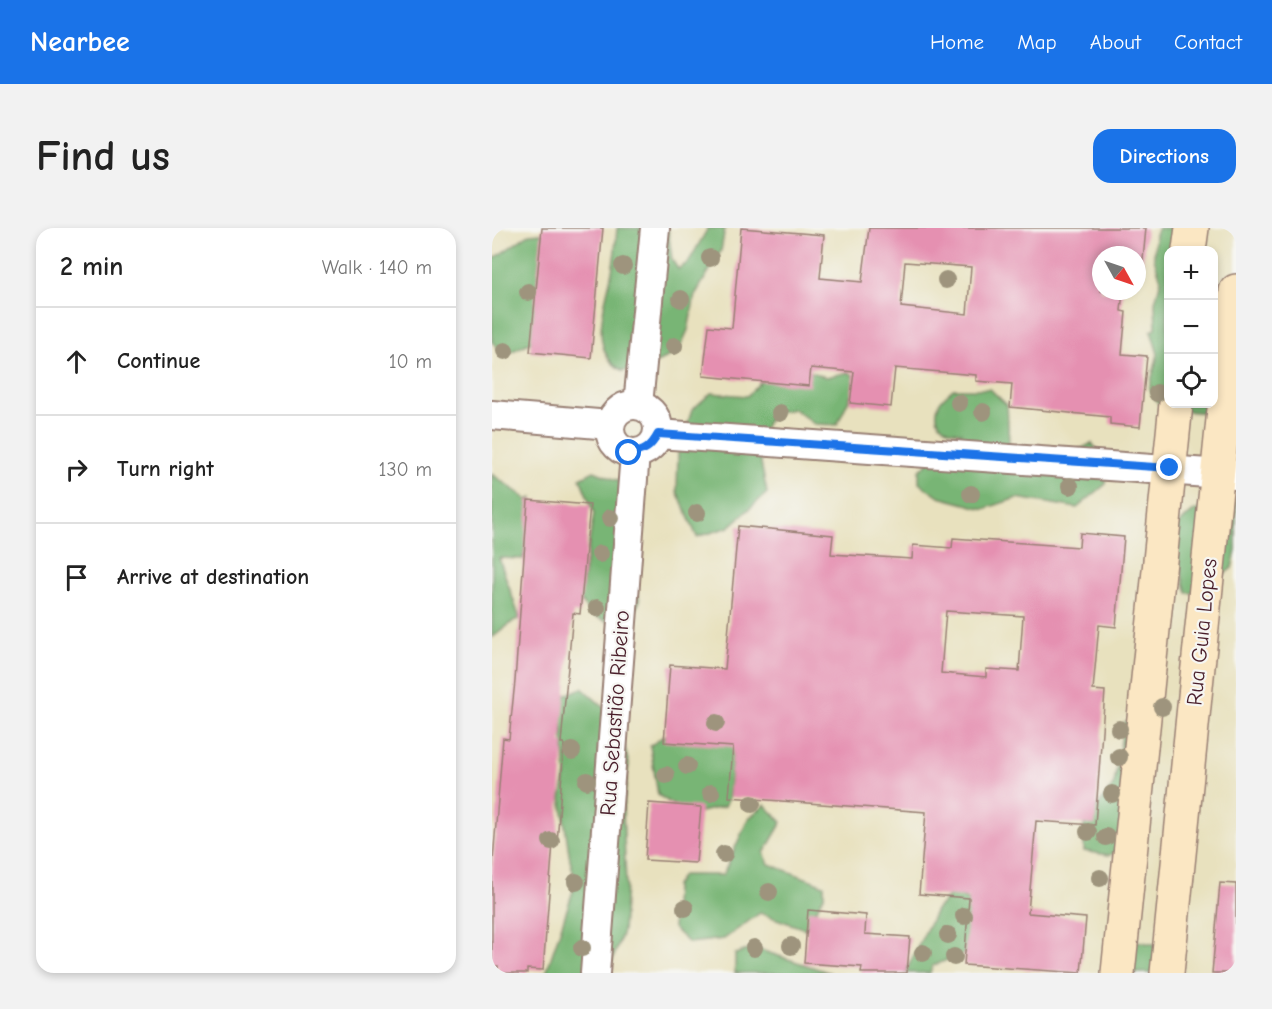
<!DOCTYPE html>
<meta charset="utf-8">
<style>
:root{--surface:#fff;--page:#f2f2f2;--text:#222;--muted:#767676;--line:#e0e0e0;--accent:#1a73e8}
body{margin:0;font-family:"Comic Neue",sans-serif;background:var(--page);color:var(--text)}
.controls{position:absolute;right:18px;top:18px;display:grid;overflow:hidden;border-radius:12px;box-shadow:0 3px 9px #0003}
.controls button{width:54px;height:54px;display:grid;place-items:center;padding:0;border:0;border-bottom:2px solid var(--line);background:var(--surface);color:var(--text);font:30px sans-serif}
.compass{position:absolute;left:600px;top:18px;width:54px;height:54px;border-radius:50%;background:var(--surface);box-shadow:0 3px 9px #0003;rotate:130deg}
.stop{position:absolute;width:18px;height:18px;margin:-14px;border:4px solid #1a73e8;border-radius:50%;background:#fff}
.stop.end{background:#1a73e8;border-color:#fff;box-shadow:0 2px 6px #0008}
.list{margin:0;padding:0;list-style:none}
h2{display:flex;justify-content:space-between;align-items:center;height:78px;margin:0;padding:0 24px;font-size:26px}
h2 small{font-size:20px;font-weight:400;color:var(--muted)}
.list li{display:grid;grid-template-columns:39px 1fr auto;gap:18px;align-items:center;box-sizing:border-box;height:108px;padding:0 24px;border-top:2px solid var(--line)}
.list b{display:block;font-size:22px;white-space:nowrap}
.list em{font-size:20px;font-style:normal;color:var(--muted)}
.icon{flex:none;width:33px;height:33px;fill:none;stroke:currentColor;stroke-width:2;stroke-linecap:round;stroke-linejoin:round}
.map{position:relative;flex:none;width:744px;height:745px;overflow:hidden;border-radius:18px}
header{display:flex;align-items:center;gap:36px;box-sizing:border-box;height:84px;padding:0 30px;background:var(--accent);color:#fff}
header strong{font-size:28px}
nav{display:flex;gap:33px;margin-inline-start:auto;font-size:21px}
.intro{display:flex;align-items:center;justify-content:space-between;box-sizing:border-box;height:144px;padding:0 36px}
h1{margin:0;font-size:42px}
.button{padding:15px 27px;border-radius:18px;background:var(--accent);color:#fff;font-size:21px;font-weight:700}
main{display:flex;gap:36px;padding:0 36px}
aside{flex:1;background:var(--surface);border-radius:18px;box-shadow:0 3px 9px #0003}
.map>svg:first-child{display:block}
</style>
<header>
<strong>Nearbee</strong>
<nav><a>Home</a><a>Map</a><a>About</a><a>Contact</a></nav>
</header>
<div class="intro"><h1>Find us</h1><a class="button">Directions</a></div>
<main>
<aside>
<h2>2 min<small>Walk · 140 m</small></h2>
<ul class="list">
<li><svg class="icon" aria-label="ahead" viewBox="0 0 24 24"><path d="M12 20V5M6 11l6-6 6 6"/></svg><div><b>Continue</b></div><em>10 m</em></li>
<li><svg class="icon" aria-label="right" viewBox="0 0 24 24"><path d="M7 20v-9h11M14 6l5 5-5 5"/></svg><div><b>Turn right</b></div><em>130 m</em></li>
<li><svg class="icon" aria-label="arrive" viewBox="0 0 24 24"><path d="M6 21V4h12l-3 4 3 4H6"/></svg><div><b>Arrive at destination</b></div></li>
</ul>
</aside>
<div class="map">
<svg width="744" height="745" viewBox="0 0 744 745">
<rect width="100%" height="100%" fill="#f6f6f2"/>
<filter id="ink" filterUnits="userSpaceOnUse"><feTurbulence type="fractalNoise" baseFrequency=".0167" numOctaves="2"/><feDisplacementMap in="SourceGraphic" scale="12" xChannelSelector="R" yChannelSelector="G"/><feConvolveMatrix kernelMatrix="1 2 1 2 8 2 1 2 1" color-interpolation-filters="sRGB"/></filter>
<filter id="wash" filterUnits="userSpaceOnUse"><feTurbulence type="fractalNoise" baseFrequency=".008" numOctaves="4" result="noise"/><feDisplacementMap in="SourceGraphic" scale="24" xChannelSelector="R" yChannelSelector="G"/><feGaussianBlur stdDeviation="1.35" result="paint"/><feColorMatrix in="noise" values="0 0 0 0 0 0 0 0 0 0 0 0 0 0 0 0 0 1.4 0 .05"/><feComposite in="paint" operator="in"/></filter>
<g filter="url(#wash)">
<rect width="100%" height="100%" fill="#e8e1be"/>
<path fill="#78b574" stroke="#616a50" stroke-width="1.5" d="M125,0H176L180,32L186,41L196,35L216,0H233L229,23L203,67L196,102L187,122L167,134L131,143C92,122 116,71 121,37C123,25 124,12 125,0Z
M667,0H713L715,13L713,22H676V176H722L716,185L670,181L657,161L666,126L659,103L664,101L663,74L669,52L662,30L663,6Z
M49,5L65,26L59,104L13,127L0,114V32L37,6Z
M288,133L334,149L357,144L366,152L345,197L322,196L302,181L280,185L265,215L275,265L237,299L205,309L185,263L186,225L200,182L219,165L255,168Z
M461,161H498L515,177L518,232L552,240L600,215L614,234V256L585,280L525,270L492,281L447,269L427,255V243L469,204C454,204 439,194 447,176C449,171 457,165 461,161Z
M102,243L137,257L140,337L148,373L137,394C119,398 96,389 88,371L102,285L88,250Z
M0,246L36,272L40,270V282L31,331L7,330L28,391L23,392L0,410Z
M744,270V323L740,340L708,365H695L682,319L685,297L703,282H726Z
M90,460L125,491L137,536L131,583L134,657L131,703L116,745H54L84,654L78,632L69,570L74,546L68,469Z
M245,482L237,569L233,578L197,587L166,567L158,518L185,498Z
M649,491L635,623L616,627L592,623V597L622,556L632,494Z
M273,577L290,594L272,625L277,636L332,657V668L313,701L268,685L232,711L197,715L181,700L183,658L190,647H231L256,591Z
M461,663L481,676L478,723L440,738L438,745H413L444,682Z
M645,713L670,718L676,745H635Z
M262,720L339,745H243V726Z"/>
<g id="blocks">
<path fill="#e590b1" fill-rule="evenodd" d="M50,0H111L99,130L38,124Z
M249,0L332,7L328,50L370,54L377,0H654L650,42H645V27H609V63H631L629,83L634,84L630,126L655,128L648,199L618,196V189L518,179L520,156L484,153V147L403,140L399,179L358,175L362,144L319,140L317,158L211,148L217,98L240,100ZM413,34L479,39L475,86L409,79Z
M36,272L98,277L88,386L81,385L69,515H72L65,616L61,615L51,742L35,741V745H6V738H0V645L11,510L17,511L23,453Z
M246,298L341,307L339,326L420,331L421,317L460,320L461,310L587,319L588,305L632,309L624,399L607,397L601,462L613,463L603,597L544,593L536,685L594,690L589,745L472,737L477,670L427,666L434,584L237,569L241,519L172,514L178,437L233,441ZM454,383L531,388L527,443L494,441V449L449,445Z
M157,575L209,579L204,635L153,632Z
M728,655L744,656V745H720Z
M316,682L374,687L373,706L418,709L415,745H369L370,739L312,735Z"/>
</g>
</g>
<g filter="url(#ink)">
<use href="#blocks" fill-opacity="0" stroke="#998074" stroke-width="1.5"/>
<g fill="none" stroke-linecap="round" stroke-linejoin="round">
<g stroke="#998074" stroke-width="32">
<path id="street" d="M146,177L163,0
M118 201a24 24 0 1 1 48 0a24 24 0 1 1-48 0Z
M0,187L118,197
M166,206L744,247
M103,745L143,225"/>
</g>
<g stroke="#998074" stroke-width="36">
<path id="secondary" d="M697,22L700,0
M626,745L684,176
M675,745L744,63"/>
</g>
<use href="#street" stroke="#fff" stroke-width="28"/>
<use href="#secondary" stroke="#fbe7c3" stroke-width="33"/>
</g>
<g fill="#9e947d">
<circle cx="218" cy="30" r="9"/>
<circle cx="131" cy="38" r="9"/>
<circle cx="454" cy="52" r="9"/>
<circle cx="36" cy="64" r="9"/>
<circle cx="189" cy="71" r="9"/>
<circle cx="182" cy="118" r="9"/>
<circle cx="13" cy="123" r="9"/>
<circle cx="665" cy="165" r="9"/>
<circle cx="467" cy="175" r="9"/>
<circle cx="491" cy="184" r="9"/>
<circle cx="288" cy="185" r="9"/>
<circle cx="578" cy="258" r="9"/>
<circle cx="479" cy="266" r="9"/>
<circle cx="205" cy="285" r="9"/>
<circle cx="118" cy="290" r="9"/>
<circle cx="108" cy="326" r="9"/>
<circle cx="105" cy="380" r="9"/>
<circle cx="670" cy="479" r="9"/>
<circle cx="224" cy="495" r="9"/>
<circle cx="627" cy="501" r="9"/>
<circle cx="80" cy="523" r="9"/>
<circle cx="627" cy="529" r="9"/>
<circle cx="195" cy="538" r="9"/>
<circle cx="174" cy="547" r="9"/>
<circle cx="95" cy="553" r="9"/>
<circle cx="219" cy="565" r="9"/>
<circle cx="620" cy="566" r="9"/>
<circle cx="260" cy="576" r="9"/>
<circle cx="596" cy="604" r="9"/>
<circle cx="614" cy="609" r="9"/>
<circle cx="59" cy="613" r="9"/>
<circle cx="232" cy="626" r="9"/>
<circle cx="608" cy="650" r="9"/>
<circle cx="84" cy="654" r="9"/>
<circle cx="277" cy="664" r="9"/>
<circle cx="193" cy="680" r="9"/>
<circle cx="472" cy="688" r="9"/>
<circle cx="456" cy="707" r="9"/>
<circle cx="299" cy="718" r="9"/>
<circle cx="90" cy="720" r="9"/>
<circle cx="262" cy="720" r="9"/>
<circle cx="431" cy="725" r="9"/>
<circle cx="462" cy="729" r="9"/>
</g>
</g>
<g fill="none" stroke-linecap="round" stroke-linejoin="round" filter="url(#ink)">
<path stroke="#1a73e8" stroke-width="8" d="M137,225C153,224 159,219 166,206L678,240"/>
</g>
<g text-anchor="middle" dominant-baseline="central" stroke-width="4.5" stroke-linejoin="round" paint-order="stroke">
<g font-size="22" fill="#4a1f2b" stroke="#f6f6f2">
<text transform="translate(710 404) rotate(-84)">Rua Guia Lopes</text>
<text transform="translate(123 485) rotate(-86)">Rua Sebastião Ribeiro</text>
</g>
</g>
</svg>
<div class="controls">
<button>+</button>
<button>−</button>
<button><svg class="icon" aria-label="locate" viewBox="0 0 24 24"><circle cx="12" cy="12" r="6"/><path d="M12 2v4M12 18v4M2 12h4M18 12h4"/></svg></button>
</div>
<svg class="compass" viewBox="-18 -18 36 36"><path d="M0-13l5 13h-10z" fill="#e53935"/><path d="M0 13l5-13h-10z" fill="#767676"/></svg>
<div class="stop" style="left:137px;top:225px"></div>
<div class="stop end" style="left:678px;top:240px"></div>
</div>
</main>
